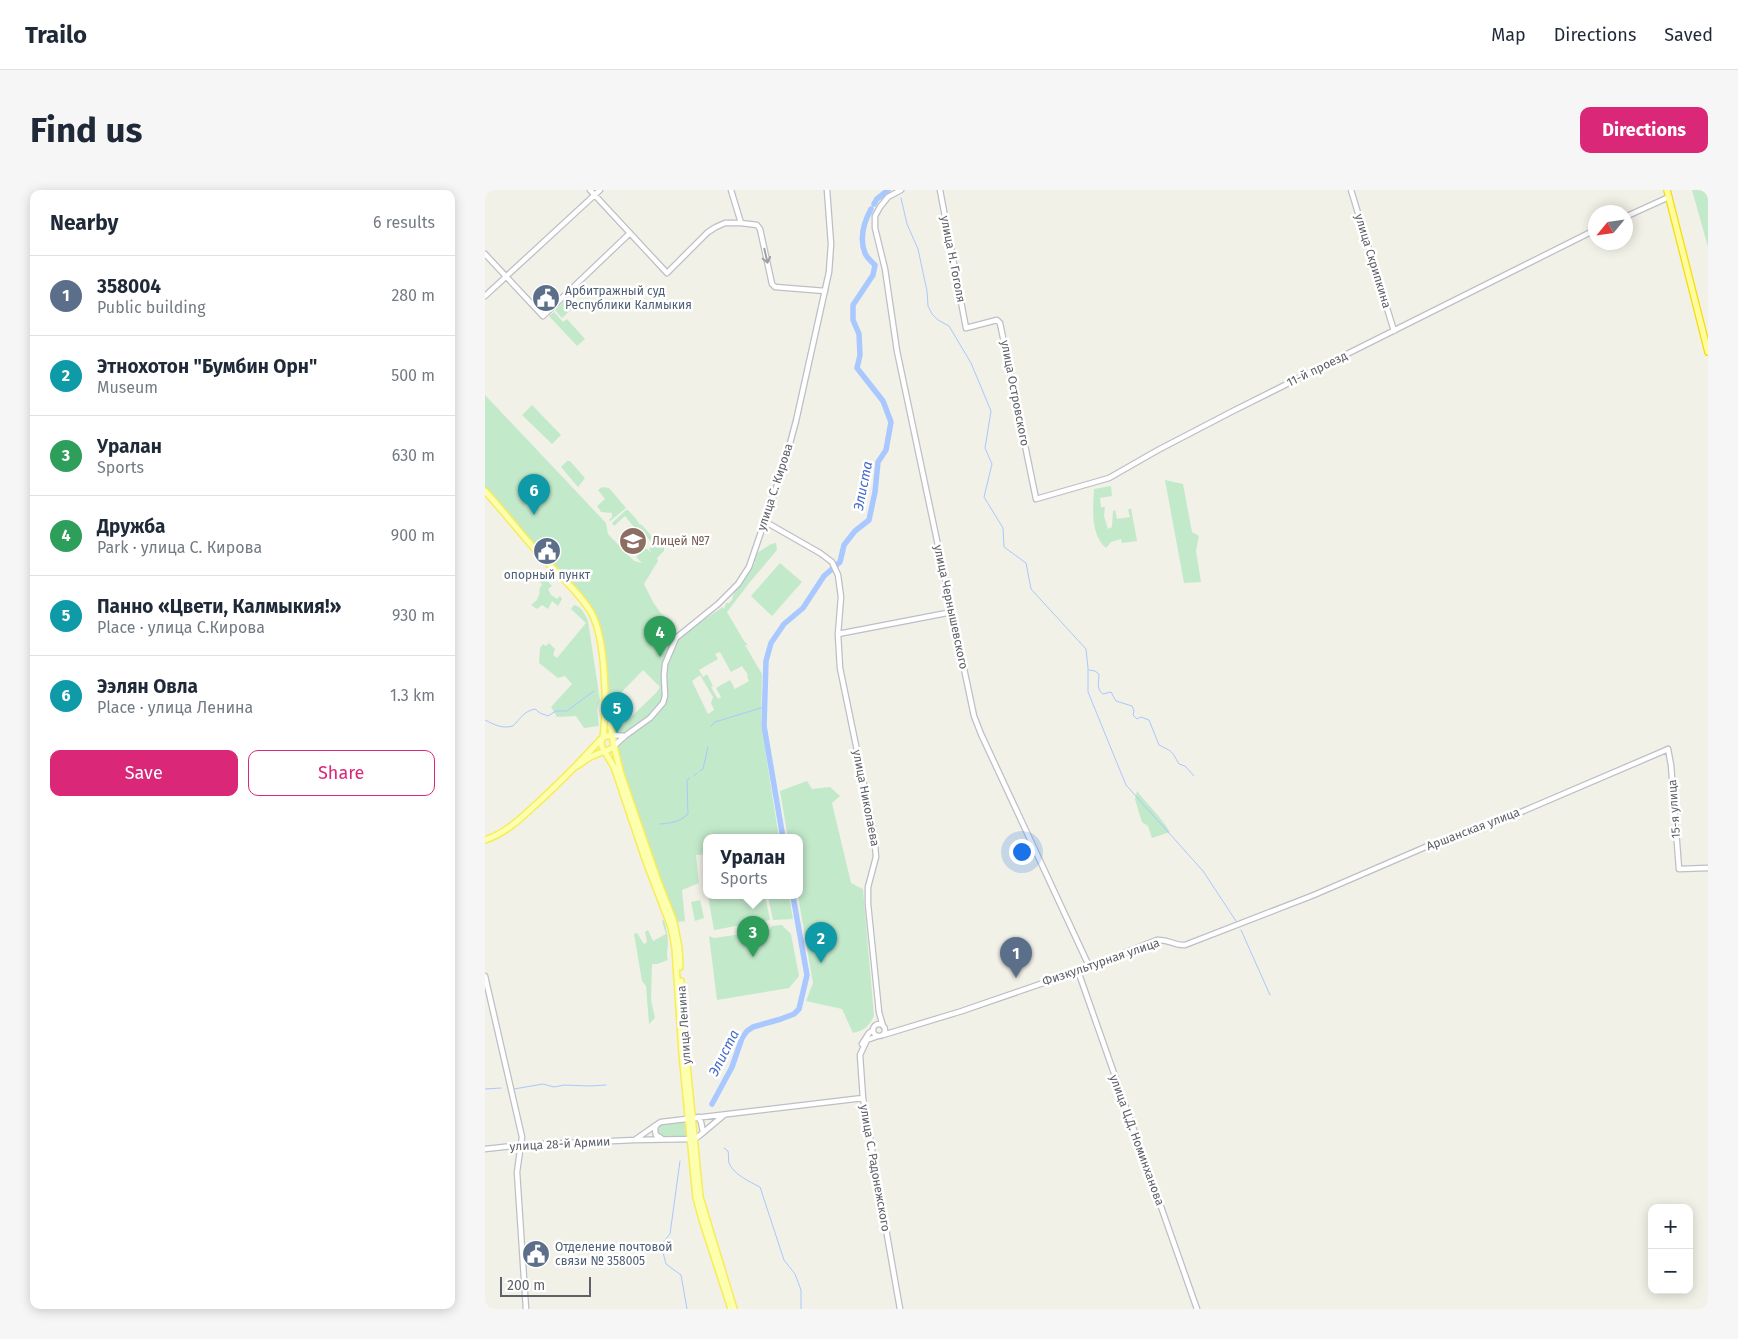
<!DOCTYPE html>
<meta charset="utf-8">
<style>
:root{--surface:#fff;--page:#f6f6f7;--text:#1f2937;--muted:#747a83;--line:#e0e1e3;--accent:#db2777}
body{margin:0;font-family:"Fira Sans",sans-serif;background:var(--page);color:var(--text)}
.controls{position:absolute;right:15px;bottom:15px;display:grid;overflow:hidden;border-radius:10px;box-shadow:0 2px 12px #0003}
.controls button{width:45px;height:45px;display:grid;place-items:center;padding:0;border:0;border-bottom:1px solid var(--line);background:var(--surface);color:var(--text);font:25px sans-serif}
.compass{position:absolute;left:1103px;top:15px;width:45px;height:45px;border-radius:50%;background:var(--surface);box-shadow:0 2px 12px #0003;rotate:241deg}
.scale{position:absolute;left:15px;bottom:12px;width:91px;box-sizing:border-box;padding-left:5px;border:2px solid #5e6168;border-top:0;font-size:14px;line-height:18px;white-space:nowrap;color:#5e6168;-webkit-text-stroke:4px #fff;paint-order:stroke}
.you{position:absolute;left:536px;top:661px;width:18px;height:18px;margin:-12px;border:4px solid #fff;border-radius:50%;background:#1a73e8;box-shadow:0 0 0 8px #1a73e833}
.badge{display:grid;place-items:center;width:32px;height:32px;border-radius:50%;background:var(--accent);color:#fff;font-size:16px;font-weight:700}
.pin{position:absolute;translate:-50% -41px;filter:drop-shadow(0 1px 2px #0008)}
.pin::after{content:'';position:absolute;top:26px;width:18px;height:15px;background:inherit;clip-path:polygon(0 0,100% 0,50% 100%)}
.popup{position:absolute;left:218px;top:644px;width:100px;height:65px;box-sizing:border-box;display:grid;place-content:center;border-radius:10px;background:var(--surface);filter:drop-shadow(0 1px 4px #0005);font-size:16px;white-space:nowrap;color:var(--muted)}
.popup b{font-size:19px;color:var(--text)}
.popup::after{content:'';position:absolute;left:50%;top:100%;margin-left:-10px;border:10px solid transparent;border-top-color:var(--surface)}
.list{margin:0;padding:0;list-style:none}
h2{display:flex;justify-content:space-between;align-items:center;height:65px;margin:0;padding:0 20px;font-size:21px}
h2 small{font-size:16px;font-weight:400;color:var(--muted)}
.list li{display:grid;grid-template-columns:32px 1fr auto;gap:15px;align-items:center;box-sizing:border-box;height:80px;padding:0 20px;border-top:1px solid var(--line)}
.list b{display:block;font-size:19px;white-space:nowrap}
.list p{margin:0;font-size:16px;white-space:nowrap;color:var(--muted)}
.list em{font-size:16px;font-style:normal;color:var(--muted)}
.actions{display:flex;gap:10px;padding:15px 20px}
.actions a{flex:1;padding:11px 0;border:1px solid var(--accent);border-radius:10px;text-align:center;font-size:18px;color:var(--accent)}
.actions .main{background:var(--accent);color:#fff}
.map{position:relative;flex:none;width:1223px;height:1119px;overflow:hidden;border-radius:10px}
header{display:flex;align-items:center;gap:30px;box-sizing:border-box;height:70px;padding:0 25px;background:var(--surface);border-bottom:1px solid var(--line)}
header strong{font-size:24px}
nav{display:flex;gap:28px;margin-inline-start:auto;font-size:18px}
.intro{display:flex;align-items:center;justify-content:space-between;box-sizing:border-box;height:120px;padding:0 30px}
h1{margin:0;font-size:35px}
.button{padding:12px 22px;border-radius:10px;background:var(--accent);color:#fff;font-size:18px;font-weight:700}
main{display:flex;gap:30px;padding:0 30px}
aside{flex:1;background:var(--surface);border-radius:10px;box-shadow:0 2px 12px #0003}
.map>svg:first-child{display:block}
</style>
<header>
<strong>Trailo</strong>
<nav><a>Map</a><a>Directions</a><a>Saved</a></nav>
</header>
<div class="intro"><h1>Find us</h1><a class="button">Directions</a></div>
<main>
<aside>
<h2>Nearby<small>6 results</small></h2>
<ul class="list">
<li><span class="badge" style="background:#5c6f8a">1</span><div><b>358004</b><p>Public building</p></div><em>280 m</em></li>
<li><span class="badge" style="background:#0f9aa8">2</span><div><b>Этнохотон &quot;Бумбин Орн&quot;</b><p>Museum</p></div><em>500 m</em></li>
<li><span class="badge" style="background:#2e9e5b">3</span><div><b>Уралан</b><p>Sports</p></div><em>630 m</em></li>
<li><span class="badge" style="background:#2e9e5b">4</span><div><b>Дружба</b><p>Park · улица С. Кирова</p></div><em>900 m</em></li>
<li><span class="badge" style="background:#0f9aa8">5</span><div><b>Панно «Цвети, Калмыкия!»</b><p>Place · улица С.Кирова</p></div><em>930 m</em></li>
<li><span class="badge" style="background:#0f9aa8">6</span><div><b>Ээлян Овла</b><p>Place · улица Ленина</p></div><em>1.3 km</em></li>
</ul>
<div class="actions"><a class="main">Save</a><a>Share</a></div>
</aside>
<div class="map">
<svg width="1223" height="1119" viewBox="0 0 1223 1119">
<rect width="100%" height="100%" fill="#f1f1e7"/>
<path fill="#c3e9cb" fill-rule="evenodd" d="M1207,0H1223V57Z
M83,108L90,116L77,128L70,120Z
M69,122L78,132L82,129L100,149L92,156L64,126Z
M0,205L121,333L123,344L149,371L157,373L151,367L161,358L167,363L164,359L170,351L174,355H179V361L172,368L173,371L159,394L168,412L175,422L189,436V440L188,442L191,448L238,417L239,419L241,413H244L247,410L248,405L270,373L268,370L269,365L286,354L291,353L292,360L265,392L242,422L259,451L263,455H260L277,484L276,534L294,648H222V664L211,665L214,693L197,700L200,731L192,732L138,586L130,556L139,544L133,545L128,540L126,513L111,425L105,416L0,298ZM235,462L246,482L257,476L263,485L262,486L264,491L250,499L245,490L231,498L236,507L233,509L226,497L228,496L222,484L218,487L214,480L233,469L230,464ZM158,480L175,497L171,503L144,529L136,523L131,508ZM215,485L228,507L226,513L229,520L223,524L207,491Z
M47,215L76,245L67,254L37,225Z
M82,271H85L100,288L93,297L76,277Z
M680,290L698,294L707,342L714,346L711,361L716,392L699,393Z
M626,296L627,306L615,308L616,317H620L619,326L623,339L627,337L628,321L630,320L632,329L645,327L643,320L646,318L652,351L637,353L636,349L626,352L621,358C605,344 608,318 609,299Z
M117,297L124,298L141,318L125,331L124,330L127,327V323L116,322L112,316L120,309L113,300Z
M141,320H143L152,330L154,334L157,335L169,349L166,351L160,345L157,347L140,326L129,336L127,333Z
M295,373L317,392L287,426L266,406Z
M56,384L67,396L63,399L66,405L72,409L75,406L77,409L73,416L67,411L63,419L57,415L52,419L46,415L52,410L55,402L54,400L57,394L51,389Z
M89,415C96,416 100,424 103,431L115,511L112,519L114,536L99,538L91,526L72,527L66,517L87,494L80,486L73,488L54,473L55,458L58,454L61,456L64,453L70,459L68,465L72,468L101,433L86,419Z
M322,591L327,599L345,597L355,606L347,613L366,693L378,699L389,826C383,837 380,840 368,843L357,819L321,811L328,793L313,706H314V648H303L295,601Z
M652,601C663,615 676,627 685,642L667,648L663,636L657,632L654,623L650,609Z
M223,706H280L285,730L229,740Z
M283,706H304L308,729L288,730Z
M215,710L219,728L210,731L206,712Z
M179,730C181,738 183,745 183,753C183,759 181,763 183,770L172,774H167L166,810L170,828L164,834L161,796L157,791L149,744L152,743L159,754L162,752L160,742L163,740L168,751L181,744L177,731Z
M297,735L306,744L314,786L304,798L232,810L224,746L229,748L284,740L287,736Z
M201,930L202,947L176,946L172,943L171,938L175,934Z"/>
<g fill="none" stroke-linecap="round" stroke-linejoin="round">
<path stroke="#a9c8ff" stroke-width="1" d="M416,8L422,34L433,59L442,101L443,116L447,124L453,130L464,136L486,173L506,221L500,258L507,274L499,307L518,338L519,357L541,373L546,399L601,459L603,478V502L641,595L718,681L751,731
M386,19L389,14
M604,480L610,481L614,484C614,492 611,499 618,504L626,502L631,511L647,516L649,521L648,525L652,529L656,527L664,530L674,555C688,562 686,560 694,574L700,576L709,586
M0,530C10,535 17,539 28,536C35,529 39,521 50,519L55,523L63,526L71,521H82L109,501
M226,536L230,532L279,517
M215,581L218,579L223,557
M209,586L212,583
M175,634C186,633 195,632 203,624L202,591L204,588
M756,740L785,805
M0,899L16,898
M29,899L58,894L69,897L79,895L104,896L121,895
M239,958L243,961C244,965 243,969 244,973C248,984 265,992 275,997L299,1070L310,1084L316,1100V1119
M195,971L185,1044L176,1055L181,1074L196,1085L202,1119"/>
<path stroke="#a9c8ff" stroke-width="5.5" d="M389,14L392,9L403,0
M298,648L279,536L281,471L286,453L299,434L318,418L339,386L355,372L359,355L370,341L384,330L390,302L393,272L401,260L406,232L398,211L372,178L375,165L374,144L368,130V115L388,85L390,75C387,72 381,67 380,63C374,48 379,32 386,19
M227,914L247,877L257,848L262,841L268,837L296,829L309,824L314,819L322,785L308,706"/>
<g stroke="#bebfc6" stroke-width="7">
<path id="tertiary" d="M105,0L182,83L223,42L231,37L240,33H256L272,35L275,39L287,94L290,97L340,101
M246,0L256,33
M416,0L403,7L395,17L390,26V38L400,79L412,161L489,526L496,544L604,776
M455,0L481,138L512,130L515,133L551,309L624,288L673,260L748,221L1110,40
M866,0L909,141
M1140,27L1184,7
M0,64L58,126L145,43
M0,106L115,0
M279,331L335,363L347,372L353,385L356,407L353,444L355,478L389,643L391,667L383,697V714L394,822L398,836
M353,444L467,422
M593,781L712,1119
M0,786L37,947L32,982L41,1119
M388 840a6 6 0 1 1 12 0a6 6 0 1 1-12 0Z
M398,845L477,821L593,781L672,750C685,749 689,756 700,755L829,705L952,652L994,640L1181,560L1183,559L1186,575L1194,679L1223,678
M393,846L382,850L375,865L378,908L415,1119
M377,854L384,843L388,840
M213,927L216,932L218,942
M176,948L171,945C169,938 170,935 176,932L378,908
M151,949L171,935
M0,959L36,955L150,950L209,949L214,946L239,925"/>
</g>
<g stroke="#bcbec5" stroke-width="7">
<path id="secondary" d="M127,545L140,546L129,556
M140,546L165,528L178,513L180,506L179,486L180,474L191,448L233,414L253,394L264,377L300,272L311,231L344,82L346,54L342,0"/>
</g>
<g stroke="#f8ec59" stroke-width="8">
<path id="primary" d="M0,301C19,322 36,344 55,365C72,383 93,401 106,422C121,449 122,516 118,547
M123,518L127,545
M129,556L136,584L173,691L189,732L194,758L195,777
M92,576C98,572 104,567 110,565C117,561 124,562 129,556L127,545L118,547L116,552L117,557L129,577L160,669L186,737L190,758L197,864L211,1008L218,1033L246,1119
M0,650C24,642 40,624 59,607C79,588 98,569 116,549
M196,791L201,864L215,1007L249,1119"/>
</g>
<g stroke="#f8dd00" stroke-width="8">
<path id="trunk" d="M1182,0L1223,162"/>
</g>
<use href="#tertiary" stroke="#fff" stroke-width="4.5"/>
<use href="#secondary" stroke="#fff" stroke-width="4.5"/>
<use href="#primary" stroke="#fcffae" stroke-width="5"/>
<use href="#trunk" stroke="#fefc9f" stroke-width="5.5"/>
</g>
<defs><path id="oneway-shaft" d="M-6 0H5M1.5-3L5.5 0L1.5 3" fill="none" stroke-width="1.6" stroke-linecap="round" stroke-linejoin="round" transform="scale(1.25)"/></defs>
<use stroke="#9ea0a4" href="#oneway-shaft" transform="translate(281 66) rotate(77)"/>
<defs>
<g id="civic-disc" transform="scale(1.4375)"><circle r="9.5" fill="#5c6f8a" stroke="#fff"/><path d="M-.6-6.5H3V-4.5H.6V-3L4-1V1h2V6H-6V1h2V-1L-.6-3ZM-1.2 2.5V6h2.4V2.5Z" fill="#fff"/></g>
<g id="university-disc" transform="scale(1.4375)"><circle r="9.5" fill="#8d6e63" stroke="#fff"/><path d="M0-5L7-2L0 1L-7-2ZM-4 1L0 2.5L4 1V4Q0 6-4 4Z" fill="#fff"/></g>
</defs>
<g fill-rule="evenodd">
<use href="#civic-disc" x="61" y="108"/>
<use href="#university-disc" x="148" y="351"/>
<use href="#civic-disc" x="62" y="361"/>
<use href="#civic-disc" x="51" y="1064"/>
</g>
<g text-anchor="middle" dominant-baseline="central" stroke-width="5" stroke-linejoin="round" paint-order="stroke">
<g font-size="12" fill="#5e6168" stroke="#fff">
<text transform="translate(468 69) rotate(79)">улица Н. Гоголя</text>
<text transform="translate(888 71) rotate(73)">улица Скрипкина</text>
<text transform="translate(832 179) rotate(-26)">11-й проезд</text>
<text transform="translate(530 203) rotate(79)">улица Островского</text>
<text transform="translate(290 297) rotate(-72)">улица С. Кирова</text>
<text transform="translate(466 417) rotate(78)">улица Чернышевского</text>
<text transform="translate(381 608) rotate(79)">улица Николаева</text>
<text transform="translate(1189 619) rotate(-94)">15-я улица</text>
<text transform="translate(988 639) rotate(-21)">Аршанская улица</text>
<text transform="translate(616 772) rotate(-19)">Физкультурная улица</text>
<text transform="translate(199 835) rotate(-94)">улица Ленина</text>
<text transform="translate(652 950) rotate(70)">улица Ц.Д. Номинханова</text>
<text transform="translate(75 954) rotate(-3)">улица 28-й Армии</text>
<text transform="translate(390 978) rotate(80)">улица С. Радонежского</text>
</g>
<g font-size="12" fill="#4e5e75" stroke="#fff" text-anchor="start">
<text x="80" y="101">Арбитражный суд<tspan x="80" dy="14">Республики Калмыкия</tspan></text>
<text x="62" y="385" text-anchor="middle">опорный пункт</text>
<text x="70" y="1057">Отделение почтовой<tspan x="70" dy="14">связи № 358005</tspan></text>
</g>
<g font-size="12" fill="#785e54" stroke="#fff" text-anchor="start">
<text x="167" y="351">Лицей №7</text>
</g>
<g font-size="14" font-style="italic" fill="#446aca" stroke="#fff">
<text transform="translate(378 296) rotate(-79)">Элиста</text>
<text transform="translate(239 863) rotate(-63)">Элиста</text>
</g>
</g>
</svg>
<div class="controls">
<button>+</button>
<button>−</button>
</div>
<svg class="compass" viewBox="-18 -18 36 36"><path d="M0-13l5 13h-10z" fill="#e53935"/><path d="M0 13l5-13h-10z" fill="#747a83"/></svg>
<div class="scale">200 m</div>
<div class="you"></div>
<div class="pin badge" style="left:531px;top:788px;background:#5c6f8a">1</div>
<div class="pin badge" style="left:336px;top:773px;background:#0f9aa8">2</div>
<div class="pin badge" style="left:268px;top:767px;background:#2e9e5b">3</div>
<div class="popup"><b>Уралан</b>Sports</div>
<div class="pin badge" style="left:175px;top:467px;background:#2e9e5b">4</div>
<div class="pin badge" style="left:132px;top:543px;background:#0f9aa8">5</div>
<div class="pin badge" style="left:49px;top:325px;background:#0f9aa8">6</div>
</div>
</main>
